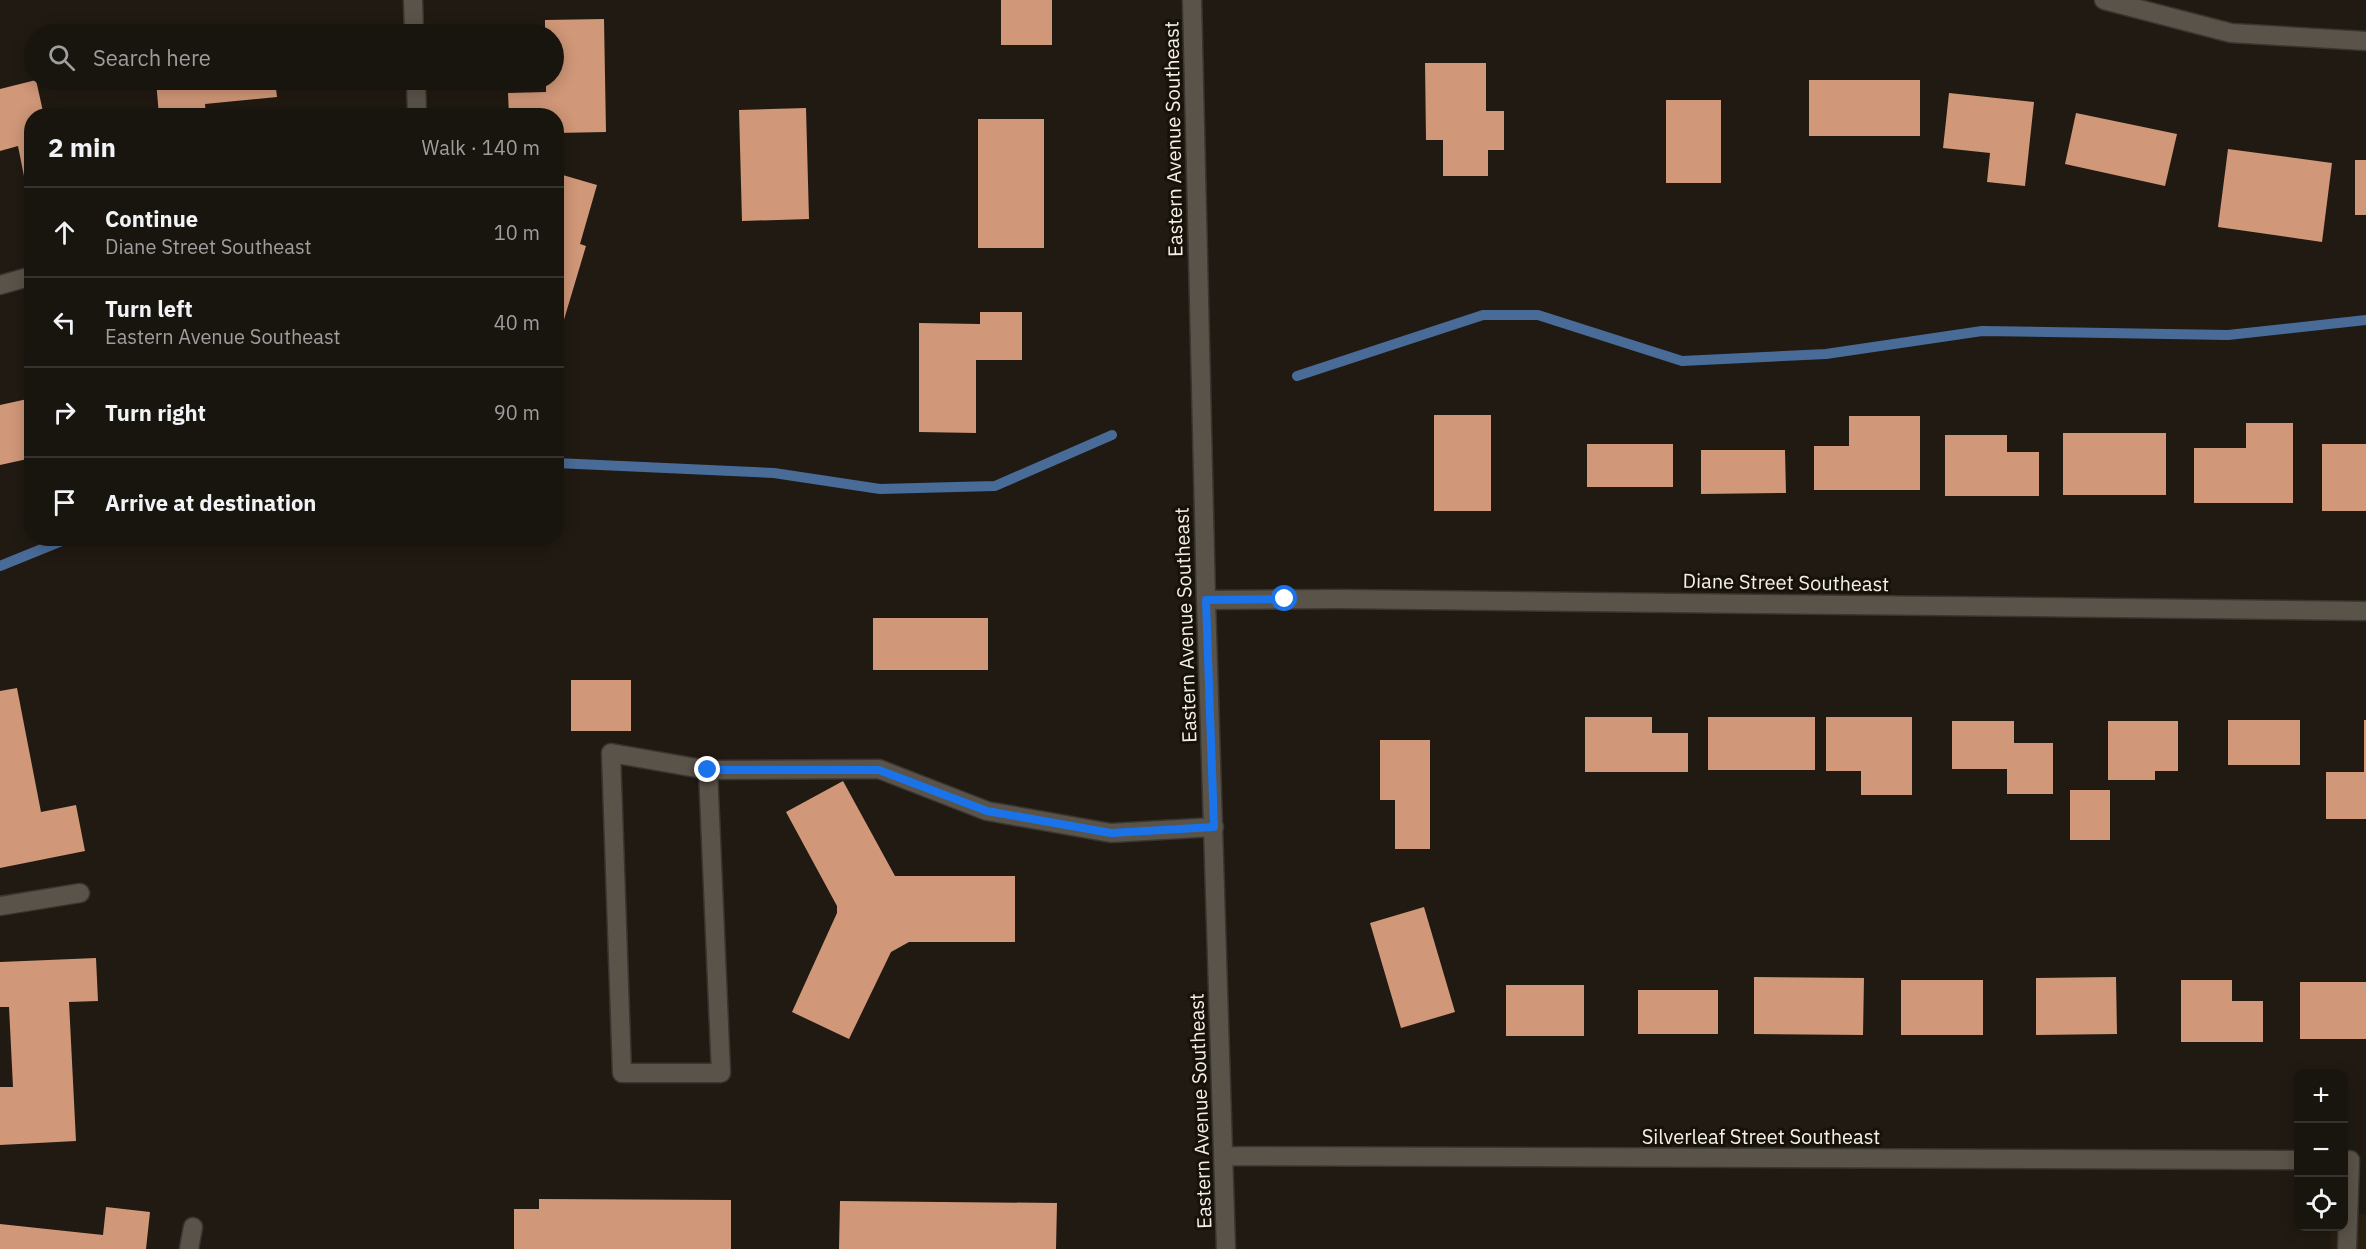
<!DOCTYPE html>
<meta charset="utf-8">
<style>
:root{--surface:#18140e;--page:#25211c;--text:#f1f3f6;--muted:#9f9e9e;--line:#36332e}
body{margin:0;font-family:"IBM Plex Sans",sans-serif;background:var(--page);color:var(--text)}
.controls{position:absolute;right:18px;bottom:18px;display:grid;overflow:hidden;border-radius:12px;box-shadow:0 3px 15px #0003}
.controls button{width:54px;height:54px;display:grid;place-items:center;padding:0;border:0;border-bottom:2px solid var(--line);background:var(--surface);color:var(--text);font:30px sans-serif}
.stop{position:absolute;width:18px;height:18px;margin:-14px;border:4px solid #1a73e8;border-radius:50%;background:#fff}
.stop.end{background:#1a73e8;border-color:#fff;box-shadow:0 2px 6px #0008}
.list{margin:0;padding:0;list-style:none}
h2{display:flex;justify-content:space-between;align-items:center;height:78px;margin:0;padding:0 24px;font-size:26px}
h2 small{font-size:20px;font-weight:400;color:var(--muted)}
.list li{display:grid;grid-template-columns:39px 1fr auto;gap:18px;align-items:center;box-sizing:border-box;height:90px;padding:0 24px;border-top:2px solid var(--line)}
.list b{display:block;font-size:22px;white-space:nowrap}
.list p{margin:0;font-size:20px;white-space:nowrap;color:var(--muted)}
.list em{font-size:20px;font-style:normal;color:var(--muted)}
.icon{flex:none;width:33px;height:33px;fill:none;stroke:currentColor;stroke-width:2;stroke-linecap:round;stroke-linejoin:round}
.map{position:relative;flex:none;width:2366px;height:1249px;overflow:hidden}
.search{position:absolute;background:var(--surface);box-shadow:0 3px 15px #0003;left:24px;top:24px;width:540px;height:66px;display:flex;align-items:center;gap:15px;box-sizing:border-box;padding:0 21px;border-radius:33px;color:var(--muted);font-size:22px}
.panel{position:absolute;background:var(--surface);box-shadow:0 3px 15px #0003;left:24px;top:108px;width:540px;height:438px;border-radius:24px}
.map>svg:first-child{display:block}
</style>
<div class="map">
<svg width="2366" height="1249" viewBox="0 0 2366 1249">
<rect width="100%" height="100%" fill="#201a12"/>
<path fill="#281f11" d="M2344,1214H2366V1249H2331L2330,1227L2344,1226Z"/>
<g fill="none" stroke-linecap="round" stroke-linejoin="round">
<path stroke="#496b97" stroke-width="10" d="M1297,376L1483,315H1538L1682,361L1826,354L1982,331L2228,335L2366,320
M556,463L774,473L880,489L995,486L1112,435
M0,566L69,538"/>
</g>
<path fill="#d09778" d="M1001,0H1052V45H1001Z
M604,19L606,132L556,133V116H509L508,93L546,92V80H554V34H545V20Z
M1425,63H1486V111H1504V150H1488V176H1443V140H1426Z
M36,80L44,116H32V175L24,176L18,146L0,151V89Z
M156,80H275L277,97L205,104L206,116H159Z
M1809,80H1920V136H1809Z
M1949,93L2034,102L2025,186L1987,182L1990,153L1943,148Z
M1666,100H1721V183H1666Z
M806,108L809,219L742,221L739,110Z
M2076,113L2177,134L2165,186L2065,164Z
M978,119H1044V248H978Z
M2228,149L2332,163L2322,242L2218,227Z
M2355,160H2366V215H2355Z
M556,173L597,185L580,244L586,246L557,343Z
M980,312H1022V360H976V433L919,432V323L980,324Z
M32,398V458L0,465V405Z
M1434,415H1491V511H1434Z
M1849,416H1920V490H1814V446H1849Z
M2246,423H2293V503H2194V448H2246Z
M2063,433H2166V495H2063Z
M1945,435H2007V452H2039V496H1945Z
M1587,444H1673V487H1587Z
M2322,444H2366V511H2322Z
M1701,450H1785L1786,493L1701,494Z
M873,618H988V670H873Z
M571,680H631V731H571Z
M17,688L41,812L76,805L85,851L0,868V691Z
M1585,717H1652V733H1688V772H1585Z
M1708,717H1815V770H1708Z
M1826,717H1912V795H1861V771H1826Z
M2228,720H2300V765H2228Z
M2364,720H2366V819H2326V772H2364Z
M1952,721H2014V743H2053V794H2007V769H1952Z
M2108,721H2178V771H2155V780H2108Z
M1380,740H1430V849H1395V800H1380Z
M843,781L895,876H1015V942H909L891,952L849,1039L792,1012L837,913V906L786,812Z
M2070,790H2110V840H2070Z
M1424,907L1455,1012L1401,1028L1370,923Z
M96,958L98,1001L69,1002L76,1141L0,1145V1087H13L9,1007H0V962Z
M1754,977L1864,978L1863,1035L1754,1034Z
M2116,977L2117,1034L2036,1035V978Z
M1901,980H1983V1035H1901Z
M2181,980H2232V1001H2263V1042H2181Z
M2300,982H2366V1039H2300Z
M1506,985H1584V1036H1506Z
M1638,990H1718V1034H1638Z
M539,1199L731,1200V1249H514V1209H539Z
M840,1201L1057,1203L1056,1249H839Z
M106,1207L150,1212L146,1249H0V1224L103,1235Z"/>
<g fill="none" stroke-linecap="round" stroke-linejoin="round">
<g stroke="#393530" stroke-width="21">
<path id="minor" d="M413,0L414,34
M1192,0L1206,600L1226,1249
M2104,0L2231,33L2366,41
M416,80L417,116
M0,285L32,276
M1206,600L1339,599L2366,611
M708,770L721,1073H622L611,753L708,770L879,769L987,811L1111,833L1214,827
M0,906L80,893
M1224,1156L2298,1160
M189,1249L193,1227
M2347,1249L2350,1160"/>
</g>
<use href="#minor" stroke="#5a5349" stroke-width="18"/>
</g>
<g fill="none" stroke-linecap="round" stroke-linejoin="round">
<path stroke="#1a73e8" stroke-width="8" d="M708,770H879L987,811L1111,833L1214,827L1206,600L1285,599"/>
</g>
<g text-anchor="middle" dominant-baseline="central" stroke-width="6" stroke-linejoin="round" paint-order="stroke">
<g font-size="20" fill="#f3efe9" stroke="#171109">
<text transform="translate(1173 139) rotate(-91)">Eastern Avenue Southeast</text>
<text transform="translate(1786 582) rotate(1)">Diane Street Southeast</text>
<text transform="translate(1185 625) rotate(-92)">Eastern Avenue Southeast</text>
<text transform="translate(1200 1111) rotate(-92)">Eastern Avenue Southeast</text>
<text x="1761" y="1136">Silverleaf Street Southeast</text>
</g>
</g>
</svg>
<div class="controls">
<button>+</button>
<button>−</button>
<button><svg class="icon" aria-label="locate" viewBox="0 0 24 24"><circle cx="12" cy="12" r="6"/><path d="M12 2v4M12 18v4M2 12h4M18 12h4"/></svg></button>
</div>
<div class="stop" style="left:1285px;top:599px"></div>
<div class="stop end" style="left:708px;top:770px"></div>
<div class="search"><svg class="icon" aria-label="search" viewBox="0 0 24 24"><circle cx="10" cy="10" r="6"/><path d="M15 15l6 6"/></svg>Search here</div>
<section class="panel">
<h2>2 min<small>Walk · 140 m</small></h2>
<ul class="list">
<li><svg class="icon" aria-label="ahead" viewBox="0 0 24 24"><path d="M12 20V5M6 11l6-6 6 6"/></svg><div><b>Continue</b><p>Diane Street Southeast</p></div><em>10 m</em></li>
<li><svg class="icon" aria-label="left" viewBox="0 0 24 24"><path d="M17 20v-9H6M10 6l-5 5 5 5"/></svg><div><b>Turn left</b><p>Eastern Avenue Southeast</p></div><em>40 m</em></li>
<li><svg class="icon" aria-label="right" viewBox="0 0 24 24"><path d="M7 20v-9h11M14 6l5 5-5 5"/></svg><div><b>Turn right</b></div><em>90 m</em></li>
<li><svg class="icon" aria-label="arrive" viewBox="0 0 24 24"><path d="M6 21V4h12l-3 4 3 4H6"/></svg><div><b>Arrive at destination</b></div></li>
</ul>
</section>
</div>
